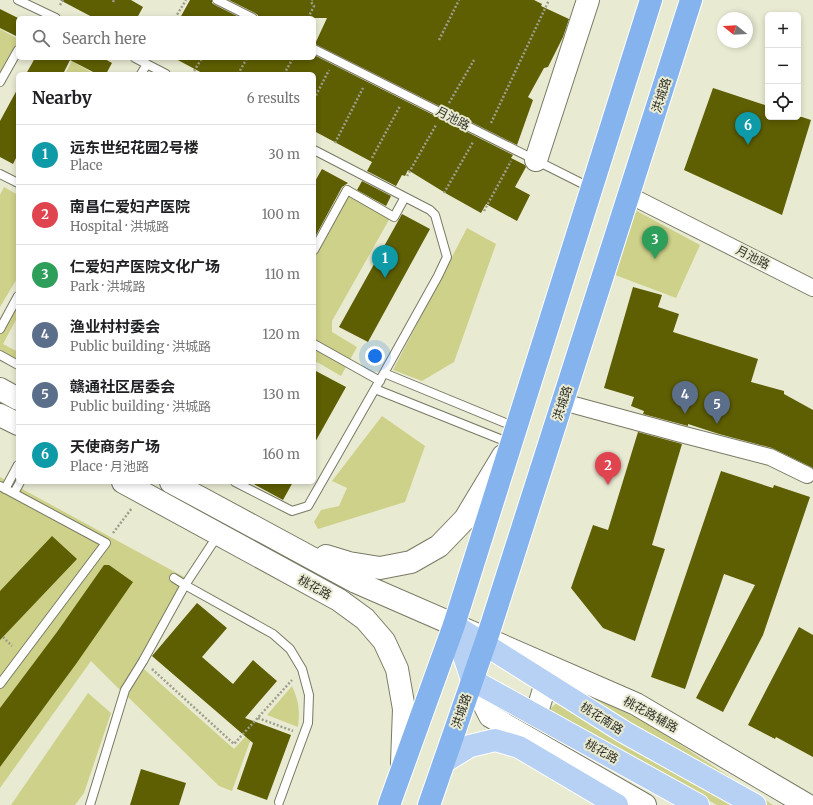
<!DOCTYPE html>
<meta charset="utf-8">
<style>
:root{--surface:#fff;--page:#f2f2f2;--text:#202124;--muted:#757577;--line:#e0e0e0;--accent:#1a63b3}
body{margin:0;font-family:Merriweather,"Noto Sans SC",serif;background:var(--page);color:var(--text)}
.controls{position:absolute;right:12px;top:12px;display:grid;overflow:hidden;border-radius:6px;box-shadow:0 2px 6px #0003}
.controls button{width:36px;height:36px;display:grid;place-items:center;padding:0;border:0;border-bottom:1px solid var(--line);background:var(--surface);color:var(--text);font:20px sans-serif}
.compass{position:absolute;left:717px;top:12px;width:36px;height:36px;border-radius:50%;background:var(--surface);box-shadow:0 2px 6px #0003;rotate:288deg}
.you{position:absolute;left:375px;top:356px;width:14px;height:14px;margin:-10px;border:3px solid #fff;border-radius:50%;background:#1a73e8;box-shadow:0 0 0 6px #1a73e833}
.badge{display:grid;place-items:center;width:26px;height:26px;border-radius:50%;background:var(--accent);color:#fff;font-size:13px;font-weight:700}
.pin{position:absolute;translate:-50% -33px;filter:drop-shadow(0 1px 2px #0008)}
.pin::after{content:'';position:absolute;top:21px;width:14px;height:12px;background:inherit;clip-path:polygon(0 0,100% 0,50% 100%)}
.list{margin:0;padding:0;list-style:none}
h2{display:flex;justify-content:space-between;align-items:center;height:52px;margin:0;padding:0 16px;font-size:17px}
h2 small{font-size:13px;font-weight:400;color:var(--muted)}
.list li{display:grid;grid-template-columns:26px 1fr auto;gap:12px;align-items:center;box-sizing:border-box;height:60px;padding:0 16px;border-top:1px solid var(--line)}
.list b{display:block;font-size:15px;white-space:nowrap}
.list p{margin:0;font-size:13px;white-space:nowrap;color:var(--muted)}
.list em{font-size:13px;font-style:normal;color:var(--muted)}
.icon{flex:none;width:22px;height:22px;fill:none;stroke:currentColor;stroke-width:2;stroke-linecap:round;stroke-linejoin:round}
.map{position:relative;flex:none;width:813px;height:805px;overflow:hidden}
.search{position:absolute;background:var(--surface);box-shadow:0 2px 6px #0003;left:16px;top:16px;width:300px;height:44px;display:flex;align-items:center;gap:10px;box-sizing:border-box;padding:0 14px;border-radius:6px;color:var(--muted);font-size:15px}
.panel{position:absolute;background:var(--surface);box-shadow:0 2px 6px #0003;left:16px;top:72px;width:300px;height:412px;border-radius:6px}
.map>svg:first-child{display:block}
</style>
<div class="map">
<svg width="813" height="805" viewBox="0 0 813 805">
<rect width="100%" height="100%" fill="#e9ead2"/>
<path fill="#ced189" d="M0,29L18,39V43L0,74Z
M72,61L94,74H65Z
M4,187L18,195V277L0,307V195Z
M347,193L390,218L332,321V332L357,347L341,376L317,362L314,364V255Z
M635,210L700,245L676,298L610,273Z
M467,228L496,244L454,362L422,381L393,370Z
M18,300V316L3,344L18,352V363L0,353V332Z
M382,416L425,446L405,502L318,529L314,522L321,510L339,506L347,488L332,481Z
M0,477L186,578L121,691L91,661L0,788Z
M144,669L234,749L256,725L232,791L219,786L127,696Z
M292,686C299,702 300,710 298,727L267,715Z
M88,693L111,713L84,793L75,805H11Z
M563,697H591L644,721L773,805H717L548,711Z"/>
<path fill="#5e5e02" d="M60,0H131L143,7L137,18H94Z
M190,0H212V3L215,5L241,18H180Z
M229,0H534L542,4L541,6L569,19L563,37L548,67L544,68L528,97L533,100L517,145L315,44L327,18H258V15L255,13Z
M0,9L18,18V37L0,28Z
M314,55L513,155L511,158L525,165L526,167L515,187L530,195L517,221L486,204L481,213L447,194L408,170L405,176L402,175L396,186L367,171L372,162L314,131V74H204L174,58H314Z
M35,58H103L112,63L106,74H97L70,60L63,74H26Z
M18,88V154L13,164L0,157V121Z
M713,88L768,106V117H802L811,120L782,215L684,170Z
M322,169L348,183L342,187L314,239V183Z
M362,181L391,196L386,206L357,190Z
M402,214L430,229L368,342L339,327Z
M633,287L662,295L658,307L679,314L673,332L758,359L751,382L784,391V394L813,410V468L772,448L719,434L688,424V426L643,414L644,411L631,406L634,397L604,388Z
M314,370L346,387L314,444Z
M638,432L682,444L652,545L665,549L635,641L603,628L571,588L593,525L608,530Z
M721,471L773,488L774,485L810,497L763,635L723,712L696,698L755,585L724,574L685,689L651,677Z
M250,482H293L283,500Z
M52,536L77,559L0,640V591Z
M104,565H109L133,582L76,664L0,767V708L57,632Z
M197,603L227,628L202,657L233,684L253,660L277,681L245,718L291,735L267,800L237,789L253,743L152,656Z
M799,627L813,635V757L776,737L775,739L748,725Z
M141,769L186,783L179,805H130Z"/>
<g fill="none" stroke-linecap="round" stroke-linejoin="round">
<g stroke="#797a65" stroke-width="10">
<path id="lane" d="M18,0L56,18
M217,0L253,18
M314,49L591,188
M135,58L166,74
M141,74L147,64
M0,82L18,50
M0,174L18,183
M314,250L347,190L394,217L405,197
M0,329L18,296
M314,344L380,381
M0,355L18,365
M510,443L375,389L384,373L515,427
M235,482L292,511L308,506L384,373L438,276L447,257L435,215L430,210L314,150
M0,486L106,543L0,684
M5,489L18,465
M14,493L20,482
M174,578L185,585L273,634L290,649L302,669L309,695L308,723L279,802
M90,805L125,690L143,661L185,585L218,535"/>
</g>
<g stroke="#797a65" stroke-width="18">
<path id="street" d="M629,195L813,288
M563,402L681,434L770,457L807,475"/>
</g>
<g stroke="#797a65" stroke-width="24">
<path id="secondary" d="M536,160L588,0
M0,389L18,399
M0,415L18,424
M123,482L339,600L365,619L384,641L397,669L404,709L402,763
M171,482L356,582L636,704L807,805
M326,556L349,563L380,568L411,562L439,546L465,519L503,456
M472,680L490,716L645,805
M536,715L546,683"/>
</g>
<g stroke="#fff" stroke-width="24">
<path id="primary" d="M454,625L624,732L755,805
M454,625L472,680L698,805
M444,762L470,746L495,740L519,747L617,805"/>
</g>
<g stroke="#fff" stroke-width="24">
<path id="highway" d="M389,805L454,625L651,0
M429,805L487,638L691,0"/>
</g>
<path stroke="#9e9e8c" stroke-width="2.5" stroke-dasharray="2 2" stroke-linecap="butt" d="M113,2L114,0
M60,5L63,0
M175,18L186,0
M308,18L314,6L311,2L312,0
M439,40L459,0
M194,71L202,58
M238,74L247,58
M284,74L293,58
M314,99L329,70
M449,103L474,60
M491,123L549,0
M335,143L363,88
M372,158L400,106
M407,176L436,125
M444,193L473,142
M484,211L511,161
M113,533L132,508
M3,637L12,646
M152,669L234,744L292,680
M258,718L293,731"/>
<use href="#lane" stroke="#fff" stroke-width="8"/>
<use href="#street" stroke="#fff" stroke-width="16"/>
<use href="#secondary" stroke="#fff" stroke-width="22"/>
<use href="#primary" stroke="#b6d1f4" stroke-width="22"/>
<use href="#highway" stroke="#85b3ed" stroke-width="22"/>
</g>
<g text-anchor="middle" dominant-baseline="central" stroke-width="4" stroke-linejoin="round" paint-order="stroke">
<g font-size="12" fill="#303027" stroke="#e9ead2">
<text transform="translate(661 95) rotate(-72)">洪城路</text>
<text transform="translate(453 118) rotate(27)">月池路</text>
<text transform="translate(753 257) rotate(27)">月池路</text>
<text transform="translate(562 403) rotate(-72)">洪城路</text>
<text transform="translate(315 587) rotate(29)">桃花路</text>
<text transform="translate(461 711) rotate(-71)">洪城路</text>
<text transform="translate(651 714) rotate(29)">桃花路辅路</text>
<text transform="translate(602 718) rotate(32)">桃花南路</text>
<text transform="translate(602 751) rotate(29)">桃花路</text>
</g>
</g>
</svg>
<div class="controls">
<button>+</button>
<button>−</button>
<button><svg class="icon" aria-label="locate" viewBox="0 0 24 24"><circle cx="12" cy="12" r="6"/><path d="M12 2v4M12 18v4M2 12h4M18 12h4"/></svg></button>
</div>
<svg class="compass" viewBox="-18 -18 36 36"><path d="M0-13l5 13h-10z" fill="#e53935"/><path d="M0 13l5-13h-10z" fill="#757577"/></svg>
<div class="you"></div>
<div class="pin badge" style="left:385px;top:278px;background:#0f9aa8">1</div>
<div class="pin badge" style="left:608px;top:485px;background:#e0444e">2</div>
<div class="pin badge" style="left:655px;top:259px;background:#2e9e5b">3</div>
<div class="pin badge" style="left:685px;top:414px;background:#5c6f8a">4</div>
<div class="pin badge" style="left:717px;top:424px;background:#5c6f8a">5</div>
<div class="pin badge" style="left:748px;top:145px;background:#0f9aa8">6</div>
<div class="search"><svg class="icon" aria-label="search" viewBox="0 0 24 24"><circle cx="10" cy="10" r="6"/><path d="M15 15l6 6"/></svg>Search here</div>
<section class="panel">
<h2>Nearby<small>6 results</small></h2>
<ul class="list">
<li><span class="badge" style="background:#0f9aa8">1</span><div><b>远东世纪花园2号楼</b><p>Place</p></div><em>30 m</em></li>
<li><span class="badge" style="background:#e0444e">2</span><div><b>南昌仁爱妇产医院</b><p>Hospital · 洪城路</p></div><em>100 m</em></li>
<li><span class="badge" style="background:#2e9e5b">3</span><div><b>仁爱妇产医院文化广场</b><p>Park · 洪城路</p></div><em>110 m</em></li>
<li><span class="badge" style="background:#5c6f8a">4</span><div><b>渔业村村委会</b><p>Public building · 洪城路</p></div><em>120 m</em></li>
<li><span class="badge" style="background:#5c6f8a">5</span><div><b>赣通社区居委会</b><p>Public building · 洪城路</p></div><em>130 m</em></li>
<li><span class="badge" style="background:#0f9aa8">6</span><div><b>天使商务广场</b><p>Place · 月池路</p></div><em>160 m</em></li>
</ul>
</section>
</div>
